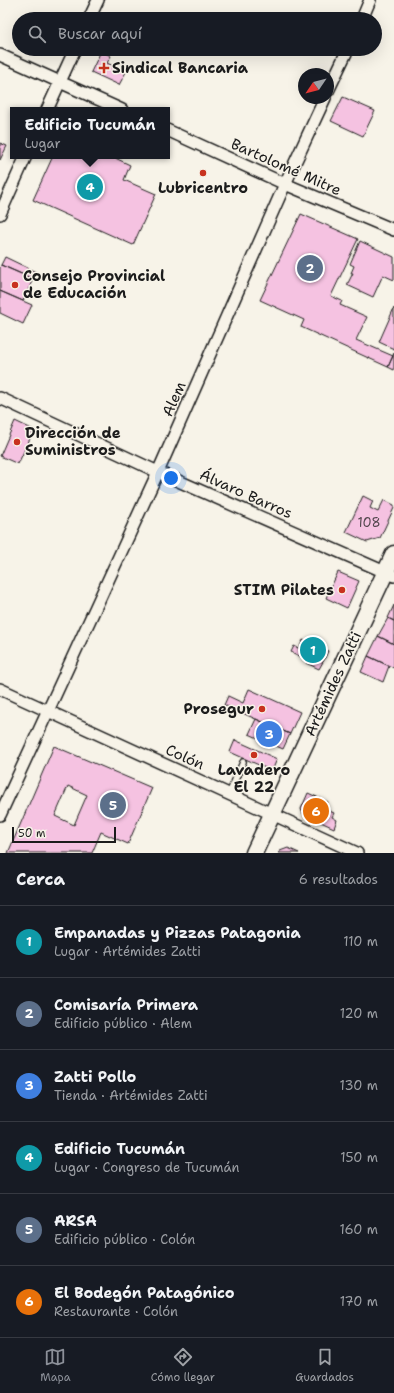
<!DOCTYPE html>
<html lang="es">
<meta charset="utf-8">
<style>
:root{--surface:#171b24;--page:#242831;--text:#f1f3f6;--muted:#9ea1a6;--line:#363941;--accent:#8c9099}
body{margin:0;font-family:"Shantell Sans",sans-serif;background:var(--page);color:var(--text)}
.compass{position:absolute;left:298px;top:68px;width:36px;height:36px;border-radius:50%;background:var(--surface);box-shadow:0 4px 16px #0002;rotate:235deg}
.scale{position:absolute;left:12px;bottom:10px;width:104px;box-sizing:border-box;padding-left:4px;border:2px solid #1c1c1c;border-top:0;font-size:11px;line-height:14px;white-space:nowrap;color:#1c1c1c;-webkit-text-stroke:3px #f7f3e8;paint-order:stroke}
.you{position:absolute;left:171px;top:478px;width:14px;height:14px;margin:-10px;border:3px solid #fff;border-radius:50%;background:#1a73e8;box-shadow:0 0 0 6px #1a73e833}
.badge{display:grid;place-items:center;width:26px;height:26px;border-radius:50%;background:var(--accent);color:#fff;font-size:13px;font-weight:700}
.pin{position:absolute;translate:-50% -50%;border:2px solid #fff;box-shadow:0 1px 4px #0006}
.popup{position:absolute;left:10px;top:107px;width:160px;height:52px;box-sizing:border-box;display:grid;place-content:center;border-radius:0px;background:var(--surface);filter:drop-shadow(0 1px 3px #0005);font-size:13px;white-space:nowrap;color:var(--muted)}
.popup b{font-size:15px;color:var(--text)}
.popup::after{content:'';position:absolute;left:50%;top:100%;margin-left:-8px;border:8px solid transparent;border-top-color:var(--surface)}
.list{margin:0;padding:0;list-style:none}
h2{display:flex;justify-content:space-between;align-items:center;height:52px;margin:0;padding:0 16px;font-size:17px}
h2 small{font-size:13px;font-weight:400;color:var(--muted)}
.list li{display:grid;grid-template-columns:26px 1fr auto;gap:12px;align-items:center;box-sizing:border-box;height:72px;padding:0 16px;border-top:1px solid var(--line)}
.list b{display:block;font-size:15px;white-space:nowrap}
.list p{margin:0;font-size:13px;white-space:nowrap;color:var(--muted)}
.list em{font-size:13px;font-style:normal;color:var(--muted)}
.icon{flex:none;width:22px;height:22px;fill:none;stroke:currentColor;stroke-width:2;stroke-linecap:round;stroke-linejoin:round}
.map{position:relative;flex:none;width:394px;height:853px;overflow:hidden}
.search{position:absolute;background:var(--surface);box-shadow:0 4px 16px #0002;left:12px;right:12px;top:12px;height:44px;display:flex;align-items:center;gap:10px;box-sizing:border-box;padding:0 14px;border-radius:22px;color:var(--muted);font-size:15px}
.sheet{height:484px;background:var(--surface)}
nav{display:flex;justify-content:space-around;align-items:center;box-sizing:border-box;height:56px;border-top:1px solid var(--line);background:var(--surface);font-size:11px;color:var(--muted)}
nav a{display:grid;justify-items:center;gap:2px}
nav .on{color:var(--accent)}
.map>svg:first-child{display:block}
</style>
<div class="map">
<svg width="394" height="853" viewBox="0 0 394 853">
<rect width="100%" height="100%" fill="#f7f3e8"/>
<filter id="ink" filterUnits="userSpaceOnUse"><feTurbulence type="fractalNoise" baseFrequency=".025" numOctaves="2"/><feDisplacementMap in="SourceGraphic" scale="8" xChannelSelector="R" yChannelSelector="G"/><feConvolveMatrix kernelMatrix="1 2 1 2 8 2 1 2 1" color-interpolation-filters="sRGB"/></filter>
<g filter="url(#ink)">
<path fill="#f5c2e1" stroke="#1c1c1c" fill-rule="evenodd" d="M101,51L111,56L107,63L126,72L119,85L91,72Z
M343,97L375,111L363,136L331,121Z
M0,143L7,146L0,160Z
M53,156H111L130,165L124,180L156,194L133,245L33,200Z
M301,214L358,239L331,296L342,301L340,305L367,317L356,340L393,356L388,367L301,327L304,320L260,300Z
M360,241L394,257V280L383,275L373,297L347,285L353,273H351L354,266L350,264Z
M5,257L36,272L33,279L1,265Z
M1,265L33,279L23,301L0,291V268Z
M0,291L32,305L23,324L0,313Z
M394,308V349L379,342Z
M394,353V370L388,367Z
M15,421L34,430L18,464L0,456Z
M363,496L373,501L370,508L378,512L384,500L394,505V508L380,538L367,542L346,532Z
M338,572L359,581L347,608L326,598Z
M394,605V621L388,618Z
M388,618L394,621V644L378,636Z
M378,636L394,644V668L368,656Z
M303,640L328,651L324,660L299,649Z
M294,646L324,660L319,669L306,663L308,660L291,652Z
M368,656L389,666L383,682L361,672Z
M249,689L300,712L290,734L224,705L228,696L243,703Z
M256,719L290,734L283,749L249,734Z
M235,740L277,759L272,771L230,752Z
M54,746L152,788L128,844L101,832L92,853H8ZM68,786L87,795L74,825L55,816Z
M308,793L328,802L325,809L334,813L332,817L337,820L334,828L303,814L301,809Z
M288,848L299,853H279L280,851Z"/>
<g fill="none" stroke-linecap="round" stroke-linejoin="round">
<g stroke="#1c1c1c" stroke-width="8">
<path id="service" d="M229,794L243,762"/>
</g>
<g stroke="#1c1c1c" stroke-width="14">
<path id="minor" d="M89,19L98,0
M362,19L370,0
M0,55L122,110
M328,91L348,49
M47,110L75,49
M167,130L285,184L394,230
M0,214L26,156
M0,398L158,472L394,576
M0,689L357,853
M0,815L158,472L285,184L325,98"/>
</g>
<g stroke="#1c1c1c" stroke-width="19">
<path id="secondary" d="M254,853L394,554"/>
</g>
<use href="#service" stroke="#f7f3e8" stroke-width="5.5"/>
<use href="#minor" stroke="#f7f3e8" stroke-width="11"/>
<use href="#secondary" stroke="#f7f3e8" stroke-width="16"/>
</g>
</g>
<g fill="#c8321e" stroke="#f7f3e8" stroke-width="1.5">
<path d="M102 62h4v4h4v4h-4v4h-4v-4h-4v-4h4z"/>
<circle cx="203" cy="173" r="4"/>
<circle cx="15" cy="285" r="4"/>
<circle cx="17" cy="442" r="4"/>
<circle cx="342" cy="590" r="4"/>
<circle cx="262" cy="709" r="4"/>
<circle cx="254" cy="755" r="4"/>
</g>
<g text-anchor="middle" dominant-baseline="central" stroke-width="3" stroke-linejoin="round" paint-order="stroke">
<g font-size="13" fill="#52464d">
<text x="369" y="522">108</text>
</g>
<g font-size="15" font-weight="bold" fill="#1c1c1c" stroke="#f7f3e8" text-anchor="start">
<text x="112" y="68">Sindical Bancaria</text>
<text x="203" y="188" text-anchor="middle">Lubricentro</text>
<text x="23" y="276">Consejo Provincial<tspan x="23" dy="17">de Educación</tspan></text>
<text x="25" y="433">Dirección de<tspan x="25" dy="17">Suministros</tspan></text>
<text x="334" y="590" text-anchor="end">STIM Pilates</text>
<text x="254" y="709" text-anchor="end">Prosegur</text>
<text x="254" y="770" text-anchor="middle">Lavadero<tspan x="254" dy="17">El 22</tspan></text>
</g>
<g font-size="15" fill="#1c1c1c" stroke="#f7f3e8">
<text transform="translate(286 167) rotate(24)">Bartolomé Mitre</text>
<text transform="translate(174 399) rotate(-66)">Alem</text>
<text transform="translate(246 494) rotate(24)">Álvaro Barros</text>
<text transform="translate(333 684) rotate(-65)">Artémides Zatti</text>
<text transform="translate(185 757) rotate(24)">Colón</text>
</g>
</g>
</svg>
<svg class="compass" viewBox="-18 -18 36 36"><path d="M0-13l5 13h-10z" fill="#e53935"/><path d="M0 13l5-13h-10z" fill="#9ea1a6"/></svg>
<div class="scale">50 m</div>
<div class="you"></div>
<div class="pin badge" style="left:313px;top:650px;background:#0f9aa8">1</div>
<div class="pin badge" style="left:310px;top:268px;background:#5c6f8a">2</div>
<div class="pin badge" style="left:269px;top:734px;background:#3f7fe0">3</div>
<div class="pin badge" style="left:90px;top:187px;background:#0f9aa8">4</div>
<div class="popup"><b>Edificio Tucumán</b>Lugar</div>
<div class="pin badge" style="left:113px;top:805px;background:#5c6f8a">5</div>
<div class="pin badge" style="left:316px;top:811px;background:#e8710a">6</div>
<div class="search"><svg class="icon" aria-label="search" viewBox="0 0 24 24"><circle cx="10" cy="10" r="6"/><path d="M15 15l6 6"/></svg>Buscar aquí</div>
</div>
<section class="sheet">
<h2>Cerca<small>6 resultados</small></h2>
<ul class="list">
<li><span class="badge" style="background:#0f9aa8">1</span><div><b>Empanadas y Pizzas Patagonia</b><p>Lugar · Artémides Zatti</p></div><em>110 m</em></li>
<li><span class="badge" style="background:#5c6f8a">2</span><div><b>Comisaría Primera</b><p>Edificio público · Alem</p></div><em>120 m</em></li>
<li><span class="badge" style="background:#3f7fe0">3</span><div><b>Zatti Pollo</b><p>Tienda · Artémides Zatti</p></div><em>130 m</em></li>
<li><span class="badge" style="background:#0f9aa8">4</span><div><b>Edificio Tucumán</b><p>Lugar · Congreso de Tucumán</p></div><em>150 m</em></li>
<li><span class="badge" style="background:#5c6f8a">5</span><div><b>ARSA</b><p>Edificio público · Colón</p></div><em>160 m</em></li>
<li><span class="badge" style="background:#e8710a">6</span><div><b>El Bodegón Patagónico</b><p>Restaurante · Colón</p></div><em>170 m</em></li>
</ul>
</section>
<nav>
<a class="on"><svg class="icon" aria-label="map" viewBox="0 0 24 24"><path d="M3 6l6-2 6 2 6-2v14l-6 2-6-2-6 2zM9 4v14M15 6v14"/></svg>Mapa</a>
<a><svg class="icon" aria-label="directions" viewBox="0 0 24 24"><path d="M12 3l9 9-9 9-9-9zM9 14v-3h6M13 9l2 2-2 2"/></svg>Cómo llegar</a>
<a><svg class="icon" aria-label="saved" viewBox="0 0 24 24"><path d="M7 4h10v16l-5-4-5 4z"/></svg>Guardados</a>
</nav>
